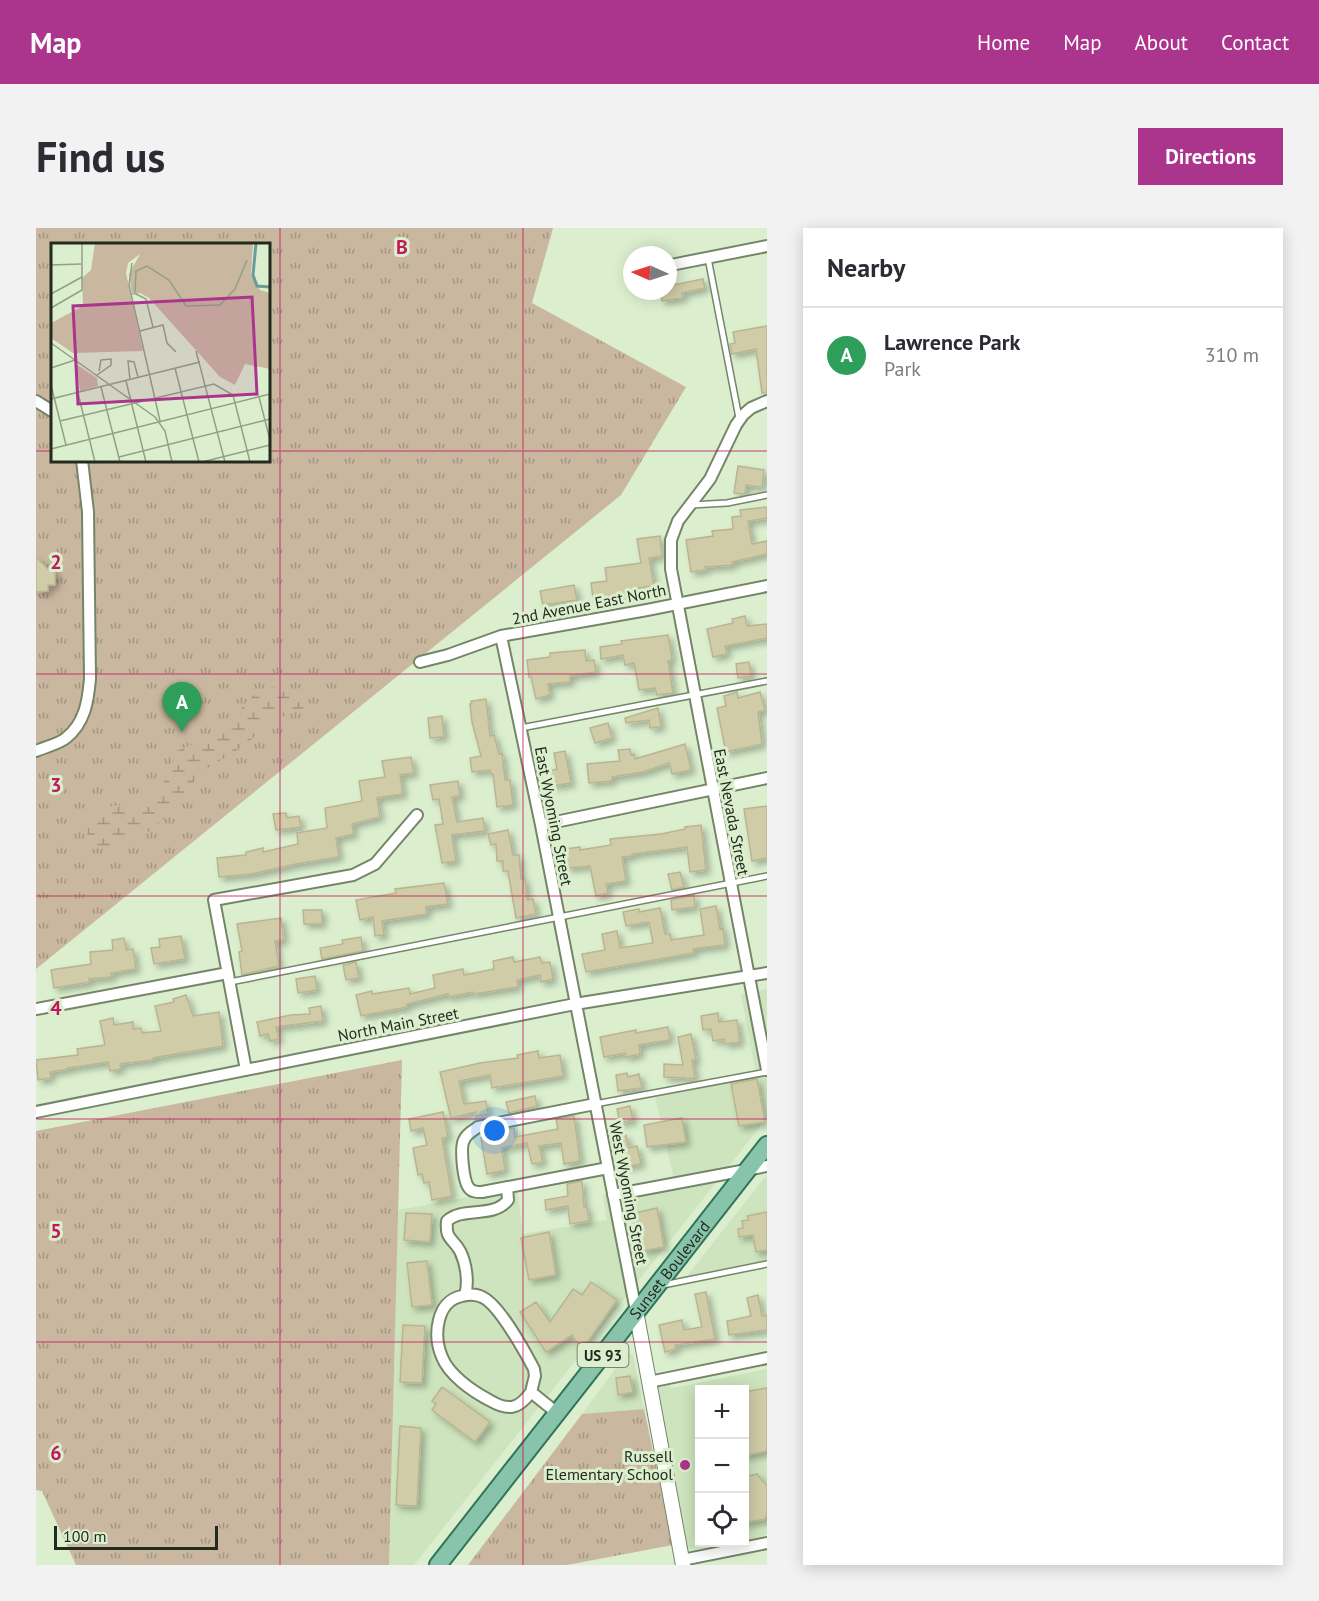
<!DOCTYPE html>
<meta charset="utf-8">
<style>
:root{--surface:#fff;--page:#f2f2f3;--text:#2b2b33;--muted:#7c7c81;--line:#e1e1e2;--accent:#ab348c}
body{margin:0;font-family:"PT Sans",sans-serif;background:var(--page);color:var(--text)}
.controls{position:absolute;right:18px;bottom:18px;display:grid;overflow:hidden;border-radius:0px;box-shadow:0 3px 15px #0003}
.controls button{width:54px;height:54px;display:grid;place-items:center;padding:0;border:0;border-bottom:2px solid var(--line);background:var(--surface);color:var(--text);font:30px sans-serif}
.compass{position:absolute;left:587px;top:18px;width:54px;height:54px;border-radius:50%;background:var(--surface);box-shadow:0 3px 15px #0003;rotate:273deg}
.scale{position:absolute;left:18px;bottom:15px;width:164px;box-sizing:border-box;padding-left:6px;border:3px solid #232b1e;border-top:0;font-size:16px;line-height:21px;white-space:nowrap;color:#232b1e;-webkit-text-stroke:4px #dbefce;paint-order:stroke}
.you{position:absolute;left:459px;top:903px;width:21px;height:21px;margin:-15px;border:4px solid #fff;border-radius:50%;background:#1a73e8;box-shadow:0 0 0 9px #1a73e833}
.badge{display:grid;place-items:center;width:39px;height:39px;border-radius:50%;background:var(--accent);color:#fff;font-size:20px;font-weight:700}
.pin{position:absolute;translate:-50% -50px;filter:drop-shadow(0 2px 3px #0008)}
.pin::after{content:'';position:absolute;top:32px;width:21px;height:18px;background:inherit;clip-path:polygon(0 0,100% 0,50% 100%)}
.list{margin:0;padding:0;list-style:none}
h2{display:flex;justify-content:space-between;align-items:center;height:78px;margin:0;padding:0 24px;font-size:26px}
h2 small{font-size:20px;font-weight:400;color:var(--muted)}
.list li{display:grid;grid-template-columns:39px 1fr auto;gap:18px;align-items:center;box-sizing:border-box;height:96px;padding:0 24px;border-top:2px solid var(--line)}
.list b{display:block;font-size:22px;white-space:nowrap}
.list p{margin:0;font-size:20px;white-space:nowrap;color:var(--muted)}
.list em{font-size:20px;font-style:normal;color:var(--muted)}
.icon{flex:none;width:33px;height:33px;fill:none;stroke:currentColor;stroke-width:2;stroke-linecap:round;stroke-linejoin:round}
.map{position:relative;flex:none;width:731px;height:1337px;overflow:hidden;border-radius:0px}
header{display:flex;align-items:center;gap:36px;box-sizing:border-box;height:84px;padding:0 30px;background:var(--accent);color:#fff}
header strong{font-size:28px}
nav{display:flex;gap:33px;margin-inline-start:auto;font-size:21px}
.intro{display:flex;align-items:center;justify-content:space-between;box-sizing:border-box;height:144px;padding:0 36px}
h1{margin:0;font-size:42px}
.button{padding:15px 27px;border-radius:0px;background:var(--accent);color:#fff;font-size:21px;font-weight:700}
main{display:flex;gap:36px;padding:0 36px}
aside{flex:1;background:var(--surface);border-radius:0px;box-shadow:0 3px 15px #0003}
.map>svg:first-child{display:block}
</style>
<header>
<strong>Map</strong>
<nav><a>Home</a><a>Map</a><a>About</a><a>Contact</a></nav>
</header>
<div class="intro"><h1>Find us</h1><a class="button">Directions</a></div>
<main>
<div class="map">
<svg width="731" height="1337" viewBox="0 0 731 1337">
<defs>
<pattern id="grass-tufts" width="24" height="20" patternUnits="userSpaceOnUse" patternTransform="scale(1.5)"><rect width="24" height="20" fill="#cab7a0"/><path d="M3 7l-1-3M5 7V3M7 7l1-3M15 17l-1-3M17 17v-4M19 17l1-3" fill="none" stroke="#a49582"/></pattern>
<pattern id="wetland-marsh" width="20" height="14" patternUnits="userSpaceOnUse" patternTransform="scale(1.5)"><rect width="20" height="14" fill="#cab7a0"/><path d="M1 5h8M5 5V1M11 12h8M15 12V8" fill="none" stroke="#a49582"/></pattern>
<filter id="shadow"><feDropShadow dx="4" dy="4" stdDeviation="3" flood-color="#0004"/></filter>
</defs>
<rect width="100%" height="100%" fill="#dbefce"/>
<path fill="#cde4be" d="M731,761V890L378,1337H353L362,982L481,960L487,1006L571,992L567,967L638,951L618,865L720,846L705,766Z
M729,949H731V1033L651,1048Z
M591,1125L597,1127L608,1181L546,1186Z
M731,1141V1307L709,1312L708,1162H664V1314L694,1315L653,1321L650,1317L620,1163L624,1157L632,1156L636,1160Z"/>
<path fill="url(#grass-tufts)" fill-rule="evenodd" d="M0,0H517L496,75L650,159L585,267L0,741ZM16,16H232V232H16Z
M366,832L353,1337H40L6,1263L0,1262V903Z
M608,1181L637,1317L531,1337H432L546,1186Z"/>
<path fill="url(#wetland-marsh)" d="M251,457L268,480L233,494L211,516L162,546L148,573L114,603L82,613L71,622L52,619L51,590L70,578L100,577L121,565L133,545L140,523L185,506L208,477L223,462Z"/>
<path fill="#cab7a0" d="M596,1197L598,1212L572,1216L569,1201Z"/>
<path fill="#d0cca8" stroke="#b9b591" stroke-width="1.5" filter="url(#shadow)" d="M667,51L669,60L646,65L647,70L626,73L625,63H632V58Z
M731,98V164L726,165L720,121L696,126L694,116L699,115L697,104Z
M702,238L728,242L726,259L710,257L709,266L698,265Z
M731,279V290L712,293L716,316L731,313V326L696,334L697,337L669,339L670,342L655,344L650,312L677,308L676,303L697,301L696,289L705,288L704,282Z
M624,308L626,328L613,330L618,358L596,361V365L557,370L555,355L571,353L569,340L605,335L601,311Z
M0,329L12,341H19V357H12V363L0,364Z
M538,357L541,372L507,377L504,363Z
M709,388L711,398L731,396V410L689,418L691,426L677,429L671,401L697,395L696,391Z
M632,407L636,432L632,433L637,465L621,467L619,460L603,462L598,435L589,437L587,427L565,431L564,419L586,416L585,413Z
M549,422L550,433L558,432L560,444L534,448V454L512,456L514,467L500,471L495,449H493L491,432L514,429V425Z
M713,434L715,448L702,450L700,436Z
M701,464L702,470L724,464L729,482L722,484L726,516L690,524L681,480L690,478L688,468Z
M450,471L454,508L458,507L463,526L466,525L469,552H474L477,577L461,579L457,546H455L454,542L436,544L434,530L445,528L436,494L434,476H436L435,473Z
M622,480L625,499L614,500L613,492L590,495L589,490Z
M406,488L408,509L394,510L392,490Z
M572,495L576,510L559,515L554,500Z
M649,516L655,542L636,546L633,535L607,544L576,549V553L553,555L551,536L584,533L582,522L594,521L595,527L598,526L599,531Z
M529,523L535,555L516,558L513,543L521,541L518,525Z
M375,529L378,545L364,547L367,566L341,570L344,589L316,596L318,606L300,610L303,629L260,636L216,646L183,649L181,630L210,627V624L227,620V624L262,616L261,605L291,600L289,580L326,573L323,553L349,549L346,533Z
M422,553L424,568L416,569L421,594L447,590L449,603L416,607L420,633L406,635L399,597L407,596L403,571L397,572L394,557Z
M731,578V630L716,633L708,581Z
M250,585L251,590L263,588L265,599L240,602L237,586Z
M665,597L670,642L654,644L651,619L596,626L597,628L586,629L590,653L570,656L572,665L560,668L554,638L531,640L528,621L544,619V622L575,617L574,611L625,606L649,601V599Z
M472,602L477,627H483L485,651H489L491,672L497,671L500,686L480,690L472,643H467V633H461L460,616L455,617L452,606Z
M644,644L648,659L636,662L632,646Z
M408,655L412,676L390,679L391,686L346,693L348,707L339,708L337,689L324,692L320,672L360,665L359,661Z
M658,667L659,679L636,682L635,672Z
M680,678L684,701L687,700L689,717L657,721L658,725L550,744L546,726L569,722L566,706L581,703L584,720L617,715L613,694L590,698L587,684L603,681V684L624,680L629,706H634L635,712L668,707L664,681Z
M267,682H286V696H268Z
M245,690L248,712L239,713L243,738L206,747L203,724L206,723L201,696Z
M145,708L149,731L118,736L115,720L124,719L123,711Z
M325,709L327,723L286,731L284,720L307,716L306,712Z
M88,710L90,722L97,721L100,741L75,745L76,749L53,751L54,754L18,760L15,742L55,736L54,724L77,722L76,712Z
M477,729L478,734L504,729L506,735L514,734L517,751L505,754L504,747L481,752L482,759L438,766L437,764L413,769L412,766L371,776V779L325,788L320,767L336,763V766L373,760L374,766L399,760L397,747L427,741L428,747L458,741L457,733Z
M320,734L323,750L310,752L307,737Z
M279,748L281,762L262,765L260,751Z
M150,767L157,788L183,784L187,818L117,830V832L84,836L85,841L74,843L72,834L32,840L33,841L14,844L15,850L2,852L0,832L42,827L41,821L69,817L64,793L77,790L78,797L97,794V801L105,800L106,805L125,803L119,778L138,774L137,771Z
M285,778L287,793L240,799L243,811L234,813L232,806L224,808L221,794L255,787L274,786L273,780Z
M682,785L683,794L701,792L704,814L689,816L688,811L677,813L675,801L667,802L665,788Z
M632,799L634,812L603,817L604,826L590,829L589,825L568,829L564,809L600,802V805Z
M655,806L660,832H656L659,850L649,851V850L628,849V836L647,837L642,809Z
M502,823L503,830L524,827L527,848L456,860L454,847L423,853L428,876L450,873L452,886L440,888V884L415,890L404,844L444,835L482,830L481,827Z
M591,845L592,849L603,846L606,860L582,863L580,847Z
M721,851L729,894L703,898L695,856Z
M499,868L501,878L473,885L470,874Z
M594,878L597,892L584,895L581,881Z
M407,884L412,909L406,910L416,968L396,972L393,954L388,955L386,946L382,947L377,920L391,917L387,900L375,903L373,891Z
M538,888L544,933L528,936L525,915L503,918L507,934L496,936L491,915L466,920L469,942L451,946L445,910L459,908V903L478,900L479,909L522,901L520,891Z
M646,890L650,914L611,919L608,897Z
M590,907L593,920L601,918L605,936L588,939L582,909Z
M546,953L548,979H551L553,993L534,996L532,978L510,982L509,972L532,968L531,956Z
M621,980L628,1019L607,1023L599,985Z
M731,984V1022L720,1024L717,1007L703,1009L702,1001L707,1000L706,993L713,992L711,988Z
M370,985L396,986L394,1014L368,1012Z
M513,1004L520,1047L493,1052L485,1010Z
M391,1033L396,1077L376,1079L371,1035Z
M555,1054L581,1072L546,1122L536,1107L510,1124L484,1084L500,1074L514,1094L537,1061L546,1067Z
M670,1064L679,1111L639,1117L640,1121L629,1124L623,1097L646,1092L648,1102L666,1099L659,1066Z
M722,1067L726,1088L731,1087V1102L693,1107L691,1093L715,1088L711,1070Z
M367,1097L389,1098L386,1155L364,1154Z
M594,1148L597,1164L582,1167L580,1150Z
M406,1159L454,1194L439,1214L396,1182L400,1176L396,1173Z
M731,1160V1223L708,1228V1164Z
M364,1198L385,1200L381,1278L360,1277Z
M721,1246L731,1258V1284L729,1291L708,1295V1249Z"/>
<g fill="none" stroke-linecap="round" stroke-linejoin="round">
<g stroke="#748568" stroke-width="8">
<path id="service" d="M672,30L703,190
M655,277L691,275L731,267
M485,500L731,453
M194,754L731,648
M559,876L731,844
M627,1057L731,1036"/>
</g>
<g stroke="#748568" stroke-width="14">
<path id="minor" d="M635,37L731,18
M0,173L16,183
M731,173L715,180L707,187L700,197L674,251L642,293L635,312V341C666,508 699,675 731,842
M465,408L505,597L600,1083
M384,434L412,427L465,408L611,382L731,358
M0,523C9,519 23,516 30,510C49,495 52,473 54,451L52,284L46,232
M505,597L731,550
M0,781L192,745
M210,842L178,672L317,647L339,636L381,587
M559,876L442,899C438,902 430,906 428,912C424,919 427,953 433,960C436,964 441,964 446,964L572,940
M0,884L539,776L731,745
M577,967L731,938
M429,1067C433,1054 430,1035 424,1023C417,1010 409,1012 411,993C427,978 457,991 472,972L471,959
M613,1154L731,1130
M495,1164C482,1182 472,1183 453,1172C436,1163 413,1147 406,1129C397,1108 400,1073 426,1068C433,1066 441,1066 448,1070C464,1079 489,1124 498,1141L499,1148L495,1164L521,1185
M646,1332L731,1315"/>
</g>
<g stroke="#748568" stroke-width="16">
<path id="tertiary" d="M600,1083L647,1337"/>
</g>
<g stroke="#317457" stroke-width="20">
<g id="primary">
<path id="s1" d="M402,1337L731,917"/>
</g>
</g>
<use href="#service" stroke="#fff" stroke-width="5"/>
<use href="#minor" stroke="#fff" stroke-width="10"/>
<use href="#tertiary" stroke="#fff" stroke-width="14"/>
<use href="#primary" stroke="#88c4ac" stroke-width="16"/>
</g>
<path fill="none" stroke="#c2185b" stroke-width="1.5" stroke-opacity="0.55" d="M244,0V1337M487,0V1337M0,223H16M232,223H731M0,446H731M0,668H731M0,891H731M0,1114H731"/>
<circle fill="#ab348c" stroke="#dbefce" stroke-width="2" cx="649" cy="1237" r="6"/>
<g text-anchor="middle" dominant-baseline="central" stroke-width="6" stroke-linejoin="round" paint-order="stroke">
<rect fill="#dbefce" stroke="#5a6653" stroke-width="1.5" x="541.5" y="1115" width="51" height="24" rx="4.5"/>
<g font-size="15" font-weight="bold" fill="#232b1e">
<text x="567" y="1127">US 93</text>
</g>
<g font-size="16" fill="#232b1e" stroke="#dbefce">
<text transform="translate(553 376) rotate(-11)">2nd Avenue East North</text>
<text transform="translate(696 584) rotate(79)">East Nevada Street</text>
<text transform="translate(518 588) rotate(79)">East Wyoming Street</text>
<text transform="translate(362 796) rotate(-11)">North Main Street</text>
<text transform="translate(593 965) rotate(79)">West Wyoming Street</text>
<text stroke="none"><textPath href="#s1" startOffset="375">Sunset Boulevard</textPath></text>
</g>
<g font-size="16" fill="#232b1e" stroke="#dbefce" text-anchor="end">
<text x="637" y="1228">Russell<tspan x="637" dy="18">Elementary School</tspan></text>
</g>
</g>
<g transform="translate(15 15)">
<rect width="219" height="219" fill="#dbefce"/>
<path d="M44,0H202L200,31L209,47L219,50V126L194,121L184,142L169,134L98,55L89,50L81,52L78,31L89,11L77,20L75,30L92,108L22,110L0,95V80L32,63L31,35L40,27ZM25,121L46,135L47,143L29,148Z" fill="#cab7a0"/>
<path fill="none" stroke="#699c9b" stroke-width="3" d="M205,0L202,32L206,43L219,44"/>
<path fill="none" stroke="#91a188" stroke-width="1.5" d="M81,20L78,42L109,178M0,22L30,21M84,49L85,28L96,23L118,37L135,63L169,62L184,46L196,17M83,50L95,56L102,84M0,51L31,34M0,65L31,47V0M89,88L112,82L116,100L125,109M0,100L104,174L114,188L121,219M145,108L174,219M0,125L24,117M124,125L148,219M46,132L60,122V116L50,117L48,128M79,137L77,118L83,119L87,134M75,138L95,219M0,142L15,202M50,144L69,219M27,150L44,219M208,154L219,197M0,156L149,119M9,178L163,141L182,152L199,219M0,206L219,151M68,214L219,176M151,219L219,202"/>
<path fill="#ab348c" fill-opacity="0.15" stroke="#ab348c" stroke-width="3" d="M201,54L206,151L27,161L22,63Z"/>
<rect width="219" height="219" fill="none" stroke="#232b1e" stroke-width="3"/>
</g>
<g font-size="20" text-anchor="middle" font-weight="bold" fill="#c2185b" stroke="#dbefce" stroke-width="6" stroke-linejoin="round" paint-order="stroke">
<text x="366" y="26">B</text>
<text x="20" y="341">2</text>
<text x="20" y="564">3</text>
<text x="20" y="787">4</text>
<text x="20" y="1010">5</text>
<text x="20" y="1232">6</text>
</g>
</svg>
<div class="controls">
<button>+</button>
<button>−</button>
<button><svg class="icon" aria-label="locate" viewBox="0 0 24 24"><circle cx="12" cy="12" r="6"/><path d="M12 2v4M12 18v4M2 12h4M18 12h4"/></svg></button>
</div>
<svg class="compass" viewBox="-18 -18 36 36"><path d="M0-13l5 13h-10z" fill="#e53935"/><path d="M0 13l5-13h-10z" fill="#7c7c81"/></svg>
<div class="scale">100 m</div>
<div class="you"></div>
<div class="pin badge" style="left:146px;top:504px;background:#2e9e5b">A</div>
</div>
<aside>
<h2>Nearby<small></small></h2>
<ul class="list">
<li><span class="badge" style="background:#2e9e5b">A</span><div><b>Lawrence Park</b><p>Park</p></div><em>310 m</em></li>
</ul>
</aside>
</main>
